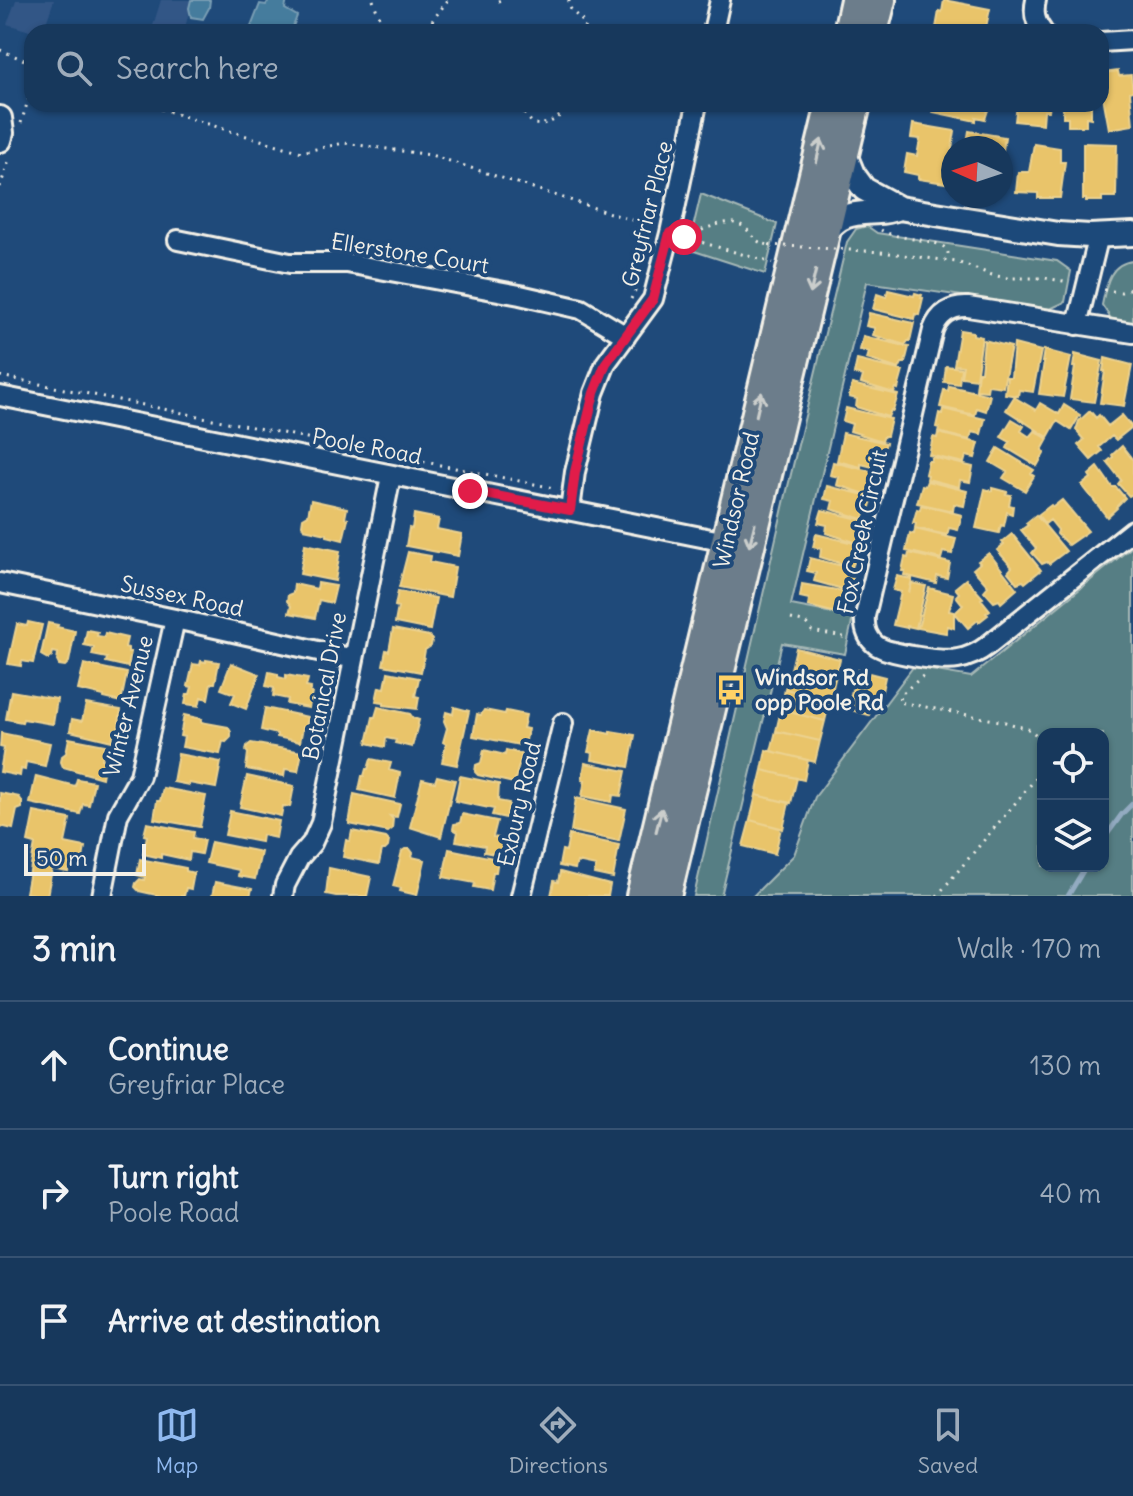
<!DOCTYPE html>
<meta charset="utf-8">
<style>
:root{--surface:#17385c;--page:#244365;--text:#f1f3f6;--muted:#9eacbb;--line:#365272;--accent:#90b9f0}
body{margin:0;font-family:Delius,sans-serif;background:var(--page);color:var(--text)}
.controls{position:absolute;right:24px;bottom:24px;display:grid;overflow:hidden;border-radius:16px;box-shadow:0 2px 6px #0004}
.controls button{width:72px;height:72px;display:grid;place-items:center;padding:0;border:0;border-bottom:2px solid var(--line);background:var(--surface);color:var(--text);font:40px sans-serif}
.compass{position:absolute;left:941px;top:136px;width:72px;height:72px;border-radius:50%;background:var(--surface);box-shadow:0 2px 6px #0004;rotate:273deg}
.scale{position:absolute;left:24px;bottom:20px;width:122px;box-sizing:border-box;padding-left:8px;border:4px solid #f4f1e8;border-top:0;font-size:22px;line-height:28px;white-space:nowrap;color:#f4f1e8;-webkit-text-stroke:6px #1f4a7a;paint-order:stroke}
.stop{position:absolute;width:24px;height:24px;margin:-18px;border:6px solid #e11d48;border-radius:50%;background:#fff}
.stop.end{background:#e11d48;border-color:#fff;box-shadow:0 2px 8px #0008}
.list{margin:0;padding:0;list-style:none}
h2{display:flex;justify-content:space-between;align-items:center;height:104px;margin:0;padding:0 32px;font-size:34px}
h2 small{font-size:26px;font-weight:400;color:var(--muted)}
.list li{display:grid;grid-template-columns:52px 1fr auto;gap:24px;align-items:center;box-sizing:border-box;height:128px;padding:0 32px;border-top:2px solid var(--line)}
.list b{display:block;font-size:30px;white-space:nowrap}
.list p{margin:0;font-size:26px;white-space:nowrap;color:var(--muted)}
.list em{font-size:26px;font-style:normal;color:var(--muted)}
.icon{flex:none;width:44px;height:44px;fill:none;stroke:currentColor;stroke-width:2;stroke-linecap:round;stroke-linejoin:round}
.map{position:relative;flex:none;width:1133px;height:896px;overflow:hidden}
.search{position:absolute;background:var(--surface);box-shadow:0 2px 6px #0004;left:24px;right:24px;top:24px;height:88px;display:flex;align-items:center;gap:20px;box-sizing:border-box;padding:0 28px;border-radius:24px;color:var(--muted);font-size:30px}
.sheet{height:488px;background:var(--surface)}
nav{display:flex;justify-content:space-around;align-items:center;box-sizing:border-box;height:112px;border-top:2px solid var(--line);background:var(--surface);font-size:22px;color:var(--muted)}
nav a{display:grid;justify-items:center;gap:4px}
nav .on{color:var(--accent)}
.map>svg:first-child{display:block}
</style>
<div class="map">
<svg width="1133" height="896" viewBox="0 0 1133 896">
<rect width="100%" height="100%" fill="#1f4a7a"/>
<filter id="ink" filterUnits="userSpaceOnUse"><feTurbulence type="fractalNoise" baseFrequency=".0125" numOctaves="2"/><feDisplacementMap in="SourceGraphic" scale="16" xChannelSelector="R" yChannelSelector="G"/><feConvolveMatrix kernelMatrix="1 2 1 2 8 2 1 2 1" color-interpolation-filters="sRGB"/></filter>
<g filter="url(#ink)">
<path fill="#325686" d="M16,0H54L43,32H33L7,24Z
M161,0H192L184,32H151Z"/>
<path fill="#577e84" stroke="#a6b8b6" stroke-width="2" fill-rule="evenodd" d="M701,194L777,224L765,274L688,249Z
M867,226L877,233L1057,261L1071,271L1065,302L1050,309L867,282L791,605L853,617L845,654L782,643L721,896H694L784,503L847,242L856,229Z
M1133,261V323L1112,320L1102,305C1106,286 1109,263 1133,261Z
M1133,546V896H753L794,855L815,797L913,667L971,677ZM1043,734H1103V866H1043Z"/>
<path fill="#e9c46a" stroke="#ecd290" stroke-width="2" d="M944,0L990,9L986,27L982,26L981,32H938L939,28H936L939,11L942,12Z
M1118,71L1119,76L1131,75L1133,91L1130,92L1133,125L1109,129L1102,91H1101V75L1103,73Z
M934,104H990L985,119L976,117V121L933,112Z
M1017,104H1050L1049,111H1044L1043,124L1015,121Z
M1059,104H1091V118L1086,117V126H1068V117H1063V104Z
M913,124L955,131L946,183L918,179V175L904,172L907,154L917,156L920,139L911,138Z
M969,131L1005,137L1001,163V148H966Z
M1083,143L1117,144L1116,197H1102V201H1086V199H1083Z
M1034,144L1060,148V162H1065L1060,198H1038V193L1016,192L1018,172H1029Z
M888,290L914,296L915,293L922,295L921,298H923L919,315L915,314L914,319L873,309L877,294L886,297Z
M869,313L914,323L910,341H908L905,345L873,335L875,328L866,326Z
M960,330L973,332V335L982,337L976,379L961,377L963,366L954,365Z
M863,336L909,347L905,363H902L899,369L867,359L869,352L860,350Z
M984,340L1011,347L1003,387L988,385L987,391L976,390L978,372H981Z
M1014,344L1041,351L1033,392L1019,390L1018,396L1005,394L1007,377H1011Z
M1044,350L1071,357L1063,397L1039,394L1044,362H1042Z
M1075,354L1102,361L1094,402L1070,399L1075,367H1073Z
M1105,358L1132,365L1124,406L1100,403L1105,371H1103Z
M857,360L903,371L898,389L896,388L894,393L861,383L863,376L854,374Z
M946,366L961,368L959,384L944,382Z
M852,384L898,395L893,411L891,410L888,417L856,407L857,399L849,397Z
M949,386L990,395L986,411L977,408L975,415L940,407L944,390L948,391Z
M1014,397L1036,410L1040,403L1059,414L1064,405L1080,415L1071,430L1057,421L1048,437L1006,410Z
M846,408L891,419L887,436H884L882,441L850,431L852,424L843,421Z
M943,409L985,419L981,434L972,432L970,440L938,432L939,428L936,427L939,413L942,414Z
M1090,411L1096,418L1099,415L1108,426L1122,415L1132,427L1116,440L1112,436L1099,447L1102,451L1091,460L1078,445L1084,440L1078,433L1079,432L1076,430L1079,421Z
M1012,419L1024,426L1021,431L1030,437L1035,431L1048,439L1042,450L1045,452L1037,466L1007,448L1010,442L1001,437Z
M843,433L886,443L877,468L861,464V467L837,461Z
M938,433L979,443L975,458L966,456L964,463L929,455L933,437L937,438Z
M1122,446L1133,460V494L1129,496L1118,484L1121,480L1107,462L1113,457L1112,455Z
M998,448L1034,470L1031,474L1034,476L1025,491L1003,478L1007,472L990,462Z
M932,457L973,467L970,482L960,480L959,487L927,479L928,475L925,474L928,461H931Z
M833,462L878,473L874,490H872L869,495L837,485L839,477L830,475Z
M1098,467L1112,487H1116L1125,498L1116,507L1117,508L1107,517L1082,485L1091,478L1089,475Z
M927,481L967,491L964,506L954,504L953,511L917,503L922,485L925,486Z
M827,486L873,497L868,513L866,512L863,519L831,509L833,501L824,499Z
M992,488L1007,492L1006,494L1011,495L1009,505L1013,506L1012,514L1007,512L1004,526L1001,525L999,533L976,528L985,489L992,491Z
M311,500L347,508L345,518L348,519L343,540L327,536V534L304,529L302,525L303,518L308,515Z
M1062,500L1088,531L1068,545L1057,534L1058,530L1050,520L1045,524L1038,515L1051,505L1053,507Z
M921,505L962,515L958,530L949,528L947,535L915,528L916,523H913L917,509L920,510Z
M822,510L867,521L862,538H860L858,543L826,533L827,525L818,523Z
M414,514L439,519L437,529L462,534L458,556L406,546L409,528L412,529Z
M1036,515L1066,551L1049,564L1047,562L1042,564L1032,553L1036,548L1021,530L1028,525L1026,523Z
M915,529L956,539L952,554L943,552L941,559L906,551L910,533L914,534Z
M816,534L862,545L857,561L855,560L852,567L820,557L821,549L813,547Z
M1012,534L1041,570L1025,583L1023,581L1017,583L1008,572L1012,567L997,550L1004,544L1002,542Z
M305,544L340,551L335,581L300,574Z
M408,552L431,556L430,562L455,567L450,597L399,587Z
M909,553L950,563L947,578L937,576L936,583L904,575L905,571H902L905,557L908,558Z
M989,553L1017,589L1001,603L999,600L994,602L984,591L988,586L973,569L980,563L978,561Z
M810,558L855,569L851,586H849L846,590L814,581L816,573L807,571Z
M897,576L912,579L909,593L912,583L926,586L916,628L907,626V628L893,625L901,592L893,590Z
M966,579L983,598L981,599L990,610L986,613L988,615L979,622L978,620L968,628L955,613L963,605L956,596L959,593L955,588Z
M318,583L336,586L332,603L319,600L315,618L289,613L291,606L287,601L288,595L293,593L294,584L317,589Z
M802,584L849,592L845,608H843L840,614L808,606L809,599L800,597Z
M929,588L953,594L949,611L954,612V628L948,626L946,633L918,628Z
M398,591L436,598L430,630L395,623L398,607L395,606Z
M28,622L42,625L33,663L22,661L21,666L8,664L17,624L27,626Z
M48,623L58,625L57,627L75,631L69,662L65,666L59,665L57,661L58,653L53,652L52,656L48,659L41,655Z
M393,629L429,636L432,640L431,646L425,650L421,672L383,665L386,650L389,651Z
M87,630L98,632L97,636L104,637L105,633L127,638L125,647L128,648V652H131L128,667L106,662L107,658L92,655L94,647L84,645Z
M796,648L840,659L835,679L791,669Z
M206,660L219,662L215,683H211L208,699L201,697L199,706L185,704L187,694H190L192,687L188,686L193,664L200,665L201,661L206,662Z
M231,663L259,674L246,709L231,703L235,694L221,689Z
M84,664L127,673L121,702L104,698V696L78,690Z
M791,669L835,679L830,700L785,689Z
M857,670L885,677L879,705L872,703L869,715L851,710L853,699L850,698Z
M269,672L278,674V677L286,679V675L308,679L306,687L311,688L310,692L312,693L309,708L287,704L288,699L273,696L274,688L266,686Z
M388,672L419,678L415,696L419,697L417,709L384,705V702L376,701L379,687L385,688Z
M785,689L830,700L825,721L781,710Z
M11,691L57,699L53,724L23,719L22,722L6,719Z
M86,704L121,710L118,731L114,730L112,741L70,731L72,719L82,721Z
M378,707L410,714L413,718L419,720L412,747L395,743L396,740L386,738L385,747L367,743L373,717H375Z
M454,707L469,711L457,765L442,762L446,744L443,742L447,728L444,721L446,712L453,714Z
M265,708L308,717L306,728L303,727L300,742L277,737V734L261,730Z
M484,710L505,714L506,711L526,715L523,728L528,729L525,746L473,736L477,714L481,715Z
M781,710L825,721L820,741L776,731Z
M184,715L202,719L201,722L228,727L231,732V737L226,742L223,741L220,754L182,747L184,737L180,736Z
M593,730L610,734V731L635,735L629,767L592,760L593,753L588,752Z
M776,731L820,741L815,762L771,751Z
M1,733L50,743L45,766L26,762L25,770L21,769L20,776L0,772L4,748L0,747Z
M69,738L105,745L102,759L105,760L102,778L63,767L61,762L62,756L66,753Z
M251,743L302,752L298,771L285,769L284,776L246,769L248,753L246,751L247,746Z
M484,750L505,755L506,750L522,754L514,783L478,775L475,772L476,765L481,763Z
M766,750L808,760L804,780L762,770Z
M178,754L221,762L216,788L189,783V785L173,782Z
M371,759L391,763L389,770L400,773L395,798L359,790L362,776H364L366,769H368Z
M585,763L626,771L621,796L613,795L612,802L582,796L585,780H582Z
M762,770L797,778L791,803L756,795Z
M36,776L75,786L77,779L94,782L89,805L83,804L80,814L30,803Z
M247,776L294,786L290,807L283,806L281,816L240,807Z
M437,776L455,780L441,837L410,827L422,779L435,782Z
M460,776L499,784L498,801L509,803L506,818L492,815L494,809L455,801Z
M163,788L206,796L200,827L154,819L157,801H160Z
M0,793L19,797L22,801V808L17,810L13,829L0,826Z
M354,794L400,804L397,817L390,816L393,819L392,829L388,832L349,824Z
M756,795L789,803L783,829L750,820Z
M576,798L626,809L619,841L571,831Z
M230,811L279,821L276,838L262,835L261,842L225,835Z
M34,812L70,819L65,843L85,847L82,864L70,862L68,872L52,869L47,896L26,893L35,844L28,842Z
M462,814L497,821L493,837L504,839L500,855L484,852L485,846L456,841L458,832L453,829L454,824L460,823Z
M750,820L781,828L775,854L743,846Z
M147,823L194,832L193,838L204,840L201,854L190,852L189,860L161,854V858L143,854L147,836L144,835Z
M352,831L386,838L389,841L388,847L385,850H382L379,864L343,857L346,840L350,841Z
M569,835L619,845L613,878L594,874L596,866L577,862L575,869L559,866L562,850L566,851Z
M211,842L261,852L255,879L238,876L239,870L206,863Z
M405,849H410L413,853L412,857L425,860L417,895L400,891L401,888L393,886L402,851Z
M449,849L498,859L496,872H493L490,890L474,887L475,883L443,877Z
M140,859L186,868V871L194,873L191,889L186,888L184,896H161L139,891L135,887L136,883L140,879L144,880L145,877L137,875Z
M329,868L371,877L367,896H336L326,894Z
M560,872L610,885L608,896H551L554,881L558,882Z
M215,882L252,889L250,896H212Z"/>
<path fill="#457b9d" stroke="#7a9eb4" stroke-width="2" d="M191,0H210L209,8L203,19L191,17L189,8Z
M269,0H287L285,9L297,16L291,32H249L260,4L266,5Z"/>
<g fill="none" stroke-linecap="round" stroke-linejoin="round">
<path stroke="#93abc1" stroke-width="5" d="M1103,840L1122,814L1133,803
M1068,896L1086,866"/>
<g stroke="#f4f1e8" stroke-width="24">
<path id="minor" d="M1036,0C1033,13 1035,22 1043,32
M713,32L720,0
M1101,42L1133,40
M178,240L290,263H347L520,295L581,309L626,336
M1077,325L1099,235
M1133,333L968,307C951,306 939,314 933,330L865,616C864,628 867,638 876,645C887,654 944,662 958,659C969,657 978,653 987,646L1133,530
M0,396L726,542
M570,510L575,472L594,393L606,363L653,299L670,233L697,104
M0,583L175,619L354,659
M102,896L118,815L140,776L175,619
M283,896L285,885L299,858L312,843L321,823L391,476
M521,896L563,723"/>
</g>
<g stroke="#f4f1e8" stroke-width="28">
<path id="tertiary" d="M0,118L2,133L0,140
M844,152L853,174L864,189L899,208L1058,234L1090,236L1133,234
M825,234C841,212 854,214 879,212C885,212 893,210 899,208"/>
</g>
<g stroke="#f4f1e8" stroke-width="34">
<path id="primary" d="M848,32L855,0
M873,32L881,0
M641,896L831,104
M666,896L856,104"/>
</g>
<path stroke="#f4f1e8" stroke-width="3" stroke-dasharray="2 6" stroke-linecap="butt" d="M373,0L378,14L391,32
M569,0C568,14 581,15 585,26L581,32
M498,1L501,0
M412,32L426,29L448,0
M0,50L32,63
M146,104L233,132L302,152L344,143L431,155L653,227
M512,104L520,108L533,124C546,126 563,119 567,104
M21,123L32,88
M0,187L10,157
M881,230C897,240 937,239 945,248C949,251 948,255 948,260
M687,236C703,231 728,215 744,227C755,236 753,242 769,245
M687,238L772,263
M881,252L957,262L992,275L1007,278H1045L1069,282
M1104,290L1121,292L1133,288
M631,299L638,284
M0,376L554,488
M791,619L806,623L812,631L843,637L849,636
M923,676L900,695L899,702L1005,722L1031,730L1043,742
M937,896L1043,770"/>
<use href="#minor" stroke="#1f4a7a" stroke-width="18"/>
<use href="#tertiary" stroke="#1f4a7a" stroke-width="22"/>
<use href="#primary" stroke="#6c7d8b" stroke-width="28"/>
<path stroke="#f4f1e8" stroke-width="3" stroke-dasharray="2 6" stroke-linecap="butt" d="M769,245L881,252"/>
</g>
<defs><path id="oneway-shaft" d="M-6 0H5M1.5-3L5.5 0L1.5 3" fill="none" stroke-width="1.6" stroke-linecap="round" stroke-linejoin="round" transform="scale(2)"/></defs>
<g stroke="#cbcecc">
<use href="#oneway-shaft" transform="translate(819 151) rotate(-77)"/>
<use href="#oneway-shaft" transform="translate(813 282) rotate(103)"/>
<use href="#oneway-shaft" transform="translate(759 404) rotate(-77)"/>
<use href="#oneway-shaft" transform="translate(752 535) rotate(104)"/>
<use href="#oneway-shaft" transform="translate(659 820) rotate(-76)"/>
</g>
</g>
<g fill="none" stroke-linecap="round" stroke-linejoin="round" filter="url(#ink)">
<path stroke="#e11d48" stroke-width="10" d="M470,491L570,510L575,472L594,393L606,363L653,299L670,233L684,237"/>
</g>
<defs>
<g id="bus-bare" transform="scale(2.4)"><path d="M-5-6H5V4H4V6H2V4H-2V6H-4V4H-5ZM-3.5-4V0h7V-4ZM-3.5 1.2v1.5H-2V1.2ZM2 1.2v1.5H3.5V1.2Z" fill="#ffd166" stroke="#1f4a7a" stroke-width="2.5" paint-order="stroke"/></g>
</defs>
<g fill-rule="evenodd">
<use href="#bus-bare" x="731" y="690"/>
</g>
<g text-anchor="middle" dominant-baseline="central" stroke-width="8" stroke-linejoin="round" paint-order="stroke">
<g font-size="22" fill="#f4f1e8" stroke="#1f4a7a">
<text transform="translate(647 214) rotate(-76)">Greyfriar Place</text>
<text transform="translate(410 253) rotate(9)">Ellerstone Court</text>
<text transform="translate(367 446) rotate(11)">Poole Road</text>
<text transform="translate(736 500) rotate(-77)">Windsor Road</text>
<text transform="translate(862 532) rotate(-78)">Fox Creek Circuit</text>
<text transform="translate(182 596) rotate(12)">Sussex Road</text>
<text transform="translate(324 686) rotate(-79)">Botanical Drive</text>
<text transform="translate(128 706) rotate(-76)">Winter Avenue</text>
<text transform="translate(519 804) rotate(-77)">Exbury Road</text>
</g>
<g font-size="22" font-weight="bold" fill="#f4f1e8" stroke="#1f4a7a" text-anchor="start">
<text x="755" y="677">Windsor Rd<tspan x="755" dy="25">opp Poole Rd</tspan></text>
</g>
</g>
</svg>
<div class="controls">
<button><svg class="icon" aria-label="locate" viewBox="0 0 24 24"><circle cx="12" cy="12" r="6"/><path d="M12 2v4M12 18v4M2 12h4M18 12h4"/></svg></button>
<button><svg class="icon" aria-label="layers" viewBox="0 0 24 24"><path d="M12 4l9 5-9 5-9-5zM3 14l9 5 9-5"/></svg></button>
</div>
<svg class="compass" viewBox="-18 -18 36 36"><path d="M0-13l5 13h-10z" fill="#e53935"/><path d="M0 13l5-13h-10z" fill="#9eacbb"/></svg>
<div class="scale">50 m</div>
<div class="stop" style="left:684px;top:237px"></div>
<div class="stop end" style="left:470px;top:491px"></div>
<div class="search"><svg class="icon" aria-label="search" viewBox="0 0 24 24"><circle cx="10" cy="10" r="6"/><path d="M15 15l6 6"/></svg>Search here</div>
</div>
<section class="sheet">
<h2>3 min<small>Walk · 170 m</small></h2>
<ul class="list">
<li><svg class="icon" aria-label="ahead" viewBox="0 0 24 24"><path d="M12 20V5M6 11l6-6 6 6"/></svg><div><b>Continue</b><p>Greyfriar Place</p></div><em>130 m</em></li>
<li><svg class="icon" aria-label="right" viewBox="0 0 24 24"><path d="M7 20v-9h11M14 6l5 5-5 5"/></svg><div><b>Turn right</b><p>Poole Road</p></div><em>40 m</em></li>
<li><svg class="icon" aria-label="arrive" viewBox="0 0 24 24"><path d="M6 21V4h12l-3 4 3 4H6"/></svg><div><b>Arrive at destination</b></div></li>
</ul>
</section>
<nav>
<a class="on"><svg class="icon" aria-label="map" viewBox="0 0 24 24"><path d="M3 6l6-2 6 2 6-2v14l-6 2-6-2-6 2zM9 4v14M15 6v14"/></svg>Map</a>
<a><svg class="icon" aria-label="directions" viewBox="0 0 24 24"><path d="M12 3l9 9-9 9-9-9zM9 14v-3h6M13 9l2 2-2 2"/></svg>Directions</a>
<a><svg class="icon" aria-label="saved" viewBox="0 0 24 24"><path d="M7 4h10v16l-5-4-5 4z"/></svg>Saved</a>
</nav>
